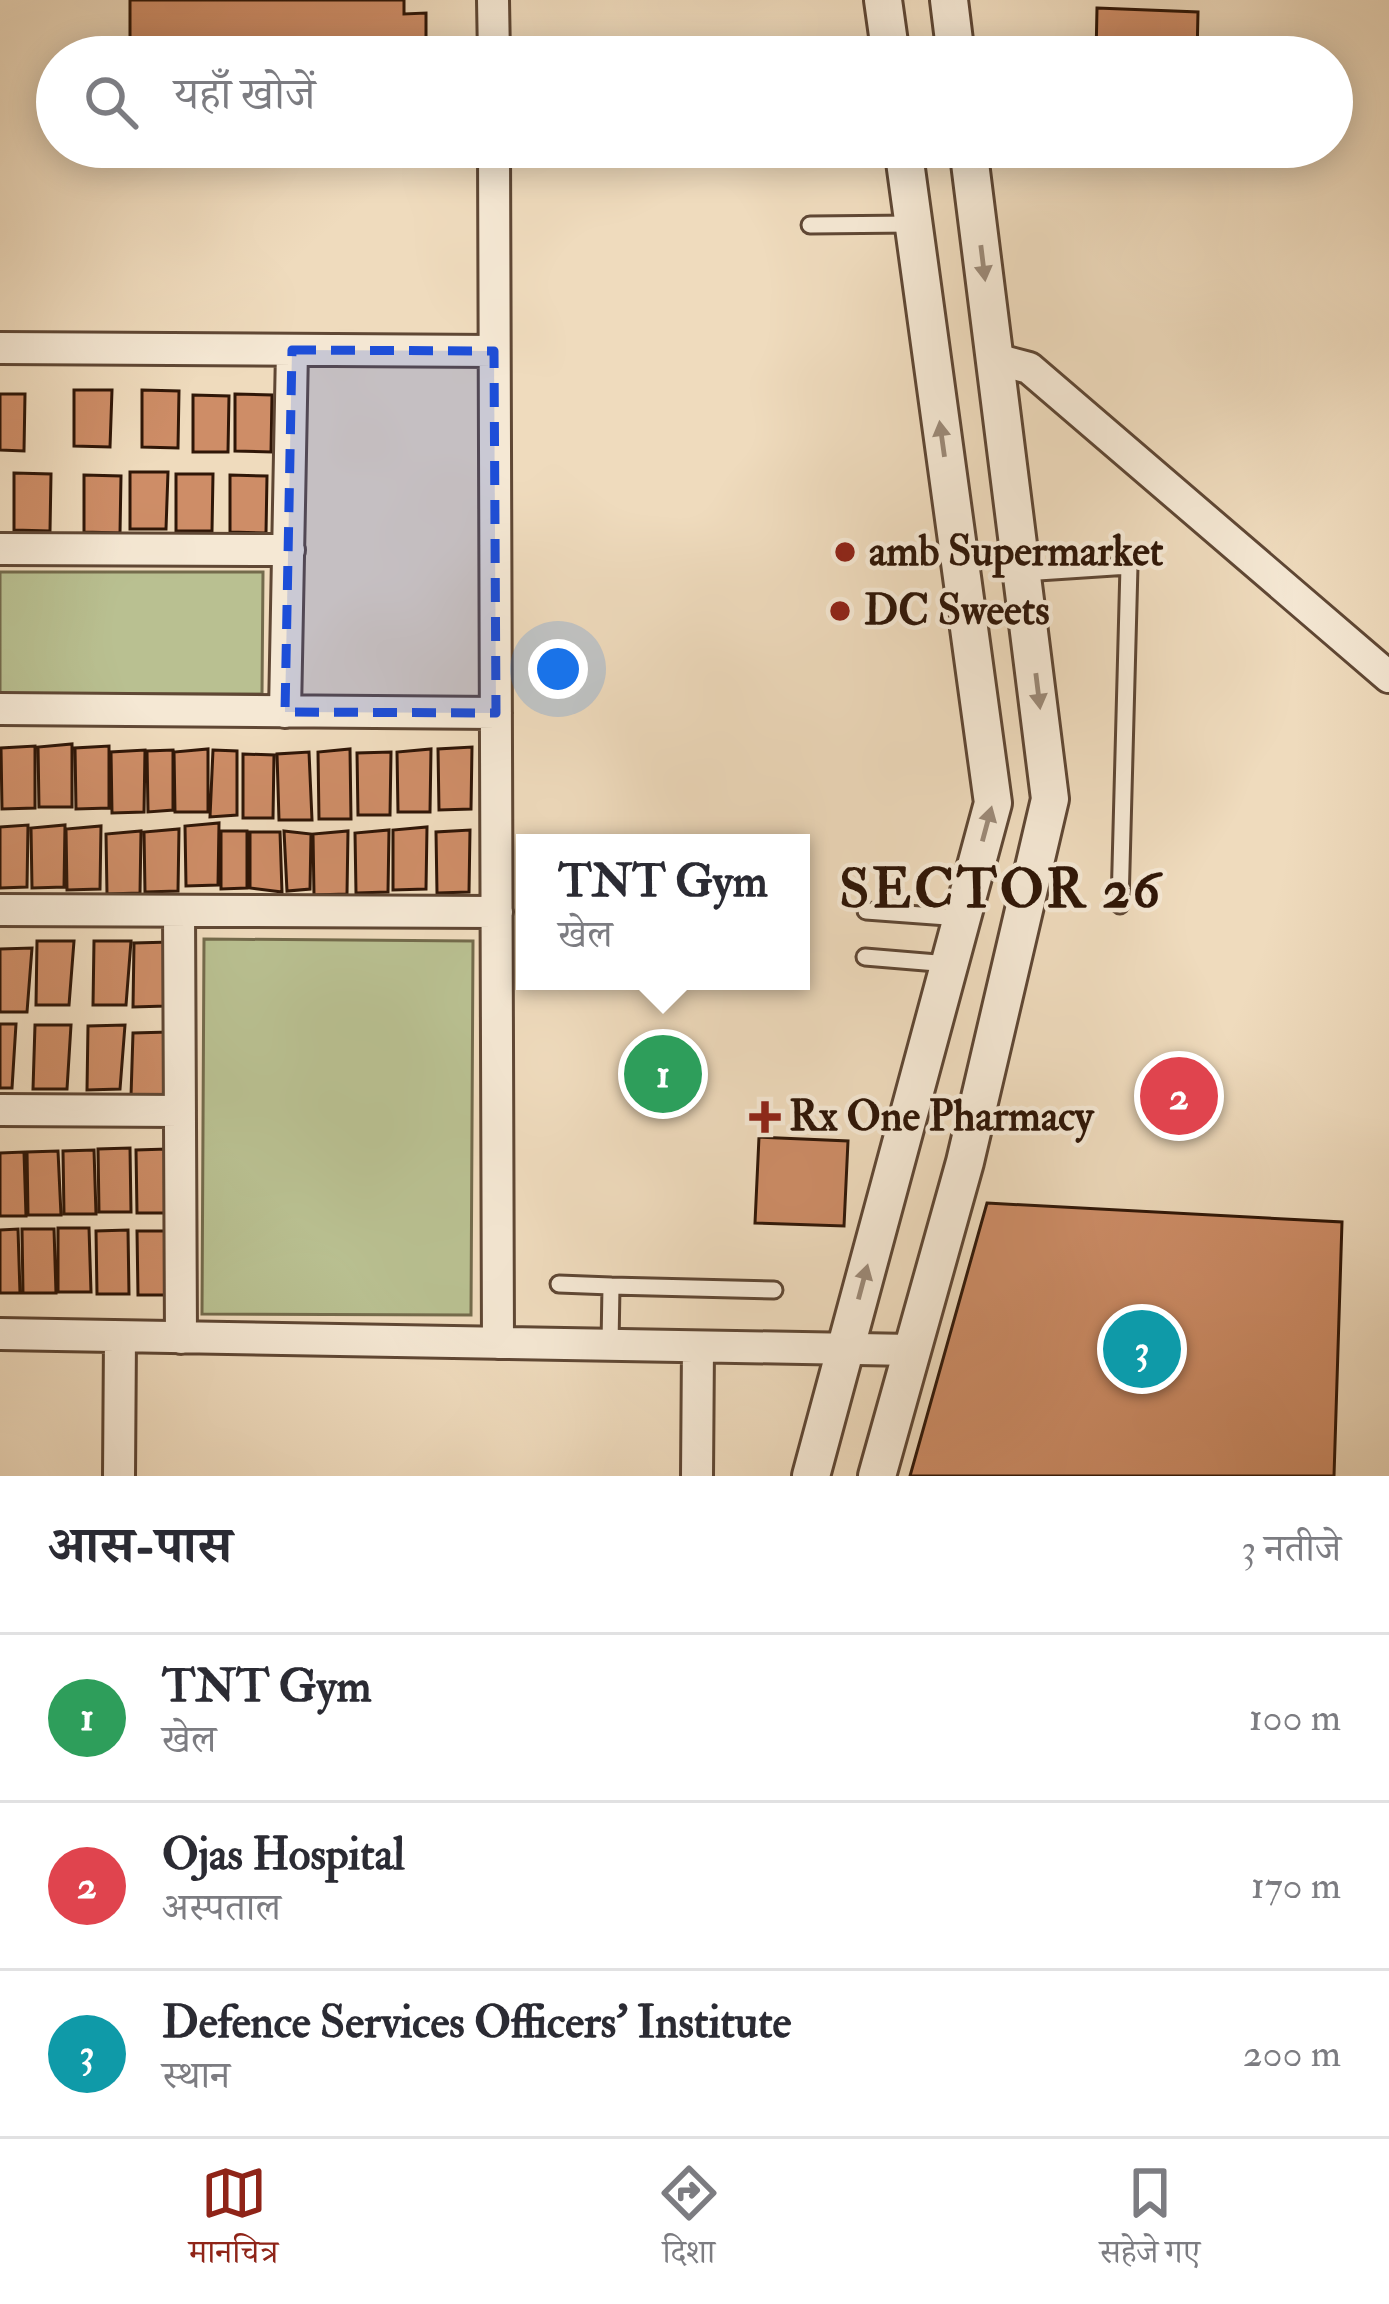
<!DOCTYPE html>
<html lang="hi">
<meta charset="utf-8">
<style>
:root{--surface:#fff;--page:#f7f7f7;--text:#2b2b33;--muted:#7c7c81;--line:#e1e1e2;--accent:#8f2418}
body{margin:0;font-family:"IM FELL Double Pica","Noto Serif Devanagari",serif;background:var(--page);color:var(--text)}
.you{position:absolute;left:558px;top:669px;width:42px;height:42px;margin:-30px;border:9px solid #fff;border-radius:50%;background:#1a73e8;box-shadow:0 0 0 18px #1a73e833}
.badge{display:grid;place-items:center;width:78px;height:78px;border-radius:50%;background:var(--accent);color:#fff;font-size:39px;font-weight:700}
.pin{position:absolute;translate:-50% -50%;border:6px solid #fff;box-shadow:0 3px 12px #0006}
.popup{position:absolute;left:516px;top:834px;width:294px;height:156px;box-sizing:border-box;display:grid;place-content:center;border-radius:0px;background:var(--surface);filter:drop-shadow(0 3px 9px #0005);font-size:39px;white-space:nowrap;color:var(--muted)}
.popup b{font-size:45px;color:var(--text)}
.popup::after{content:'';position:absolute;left:50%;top:100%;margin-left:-24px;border:24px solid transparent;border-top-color:var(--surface)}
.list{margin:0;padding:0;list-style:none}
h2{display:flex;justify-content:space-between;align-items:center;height:156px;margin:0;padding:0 48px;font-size:51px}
h2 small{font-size:39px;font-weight:400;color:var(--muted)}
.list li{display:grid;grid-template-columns:78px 1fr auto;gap:36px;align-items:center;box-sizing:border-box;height:168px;padding:0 48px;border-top:3px solid var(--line)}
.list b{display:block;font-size:45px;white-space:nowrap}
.list p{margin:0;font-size:39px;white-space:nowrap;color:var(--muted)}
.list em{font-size:39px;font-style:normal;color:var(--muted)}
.icon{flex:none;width:66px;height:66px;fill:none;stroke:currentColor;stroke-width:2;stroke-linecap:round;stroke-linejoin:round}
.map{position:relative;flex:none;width:1389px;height:1476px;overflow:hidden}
.search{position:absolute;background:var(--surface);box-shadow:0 6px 30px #0003;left:36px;right:36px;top:36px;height:132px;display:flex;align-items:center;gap:30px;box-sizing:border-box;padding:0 42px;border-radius:66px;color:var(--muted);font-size:45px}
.sheet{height:660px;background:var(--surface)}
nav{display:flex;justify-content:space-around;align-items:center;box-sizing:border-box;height:168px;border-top:3px solid var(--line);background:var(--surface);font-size:33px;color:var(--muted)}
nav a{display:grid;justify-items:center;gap:6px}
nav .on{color:var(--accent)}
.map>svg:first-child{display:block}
</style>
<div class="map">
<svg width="1389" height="1476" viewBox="0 0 1389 1476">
<rect width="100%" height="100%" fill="#efdbbd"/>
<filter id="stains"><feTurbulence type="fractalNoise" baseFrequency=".00167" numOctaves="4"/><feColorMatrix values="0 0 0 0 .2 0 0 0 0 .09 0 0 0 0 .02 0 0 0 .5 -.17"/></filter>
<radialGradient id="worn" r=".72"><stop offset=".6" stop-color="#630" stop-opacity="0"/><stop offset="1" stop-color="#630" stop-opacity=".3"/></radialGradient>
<path fill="#b9c091" stroke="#746b4c" stroke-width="3" d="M0,572H263L262,694H0Z
M204,939L473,941L471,1315L202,1314Z"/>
<path fill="#ce8d67" stroke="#2f1607" stroke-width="3" d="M130,0H404V14L426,13V57H104L130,54Z
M1097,8L1198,12L1197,57H1096Z
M74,390H112L110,447L74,446Z
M142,390L179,391L178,448L142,447Z
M0,394H25L24,451L0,450Z
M235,394L272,395L271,452L235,451Z
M193,395L229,396L228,452H193Z
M130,472H168L166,529H130Z
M14,473L51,474L50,531L14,530Z
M176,474H213L212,531H176Z
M84,475L121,476L120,533L84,532Z
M230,475L267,476L266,533L230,532Z
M72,744V807H39L38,747Z
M35,746V808L2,809L1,748Z
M109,746V808L76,809L75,748Z
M472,747L471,809L439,810L438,749Z
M208,749V812H175L174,752Z
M350,749L351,819H319L318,752Z
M431,749L430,812H398L397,752Z
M145,750L144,812L112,813L111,752Z
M173,750V810L148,812L147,751Z
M213,750L237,751V815L210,817Z
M309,752L312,820H279L277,754Z
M391,752L390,815H358L357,753Z
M243,754L274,755L273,818H243Z
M219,823L218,885L186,886L185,826Z
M28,825L27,887L0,888V827Z
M65,825L64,887L32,888L31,828Z
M101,826L100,889L67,890L66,829Z
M427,827L426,889L393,890V830Z
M179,829L178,891L145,892L144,832Z
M389,830L388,892L356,893L355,833Z
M470,830L469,892L437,893L436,832Z
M141,831L140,893L107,894L106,834Z
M221,831H247V888L221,889Z
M284,831L311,834L310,889L287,891Z
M348,831L347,894L314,895L313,834Z
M250,832H280L282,892L250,888Z
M37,941H74L69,1005H36Z
M94,941H131L126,1005H93Z
M171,942L166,1006L133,1007L134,943Z
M32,948L27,1012H0V949Z
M0,1024H16L12,1088H0Z
M35,1025H71L67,1089H33Z
M125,1025L120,1089L87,1090L88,1026Z
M169,1032L165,1096H131L133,1033Z
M759,1137L848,1141L844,1226L755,1223Z
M130,1148L131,1212H99L98,1149Z
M167,1149L169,1213H137L136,1150Z
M94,1150L96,1214H64L63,1151Z
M58,1151L61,1215H28L27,1152Z
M24,1152L26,1216H0V1153Z
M987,1203L1342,1222L1334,1476H910Z
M58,1228H89L91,1292H58Z
M18,1229L20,1293H0V1230Z
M22,1229H54L56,1293H23Z
M128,1230L129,1294H97L96,1231Z
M137,1231H168L170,1295H138Z"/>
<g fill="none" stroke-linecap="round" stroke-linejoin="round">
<g stroke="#5f4734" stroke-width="21">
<path id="service" d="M810,225L913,224
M1023,573L1129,566L1120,905
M866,911L961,918
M865,957L949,964
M559,1284L611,1286
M610,1345L611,1286L774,1290"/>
</g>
<g stroke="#5f4734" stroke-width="36">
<path id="minor" d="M493,0L494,57
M494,147L498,1343
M0,348L494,351
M995,359L1029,368L1389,677
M0,549L289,550
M0,709L496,713
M285,712L292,350
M0,910L497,912
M179,911L181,1338
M0,1110L180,1111
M0,1334L912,1350
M119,1476L120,1337
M697,1476L698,1347"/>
</g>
<g stroke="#5f4734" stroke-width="42">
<path id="tertiary" d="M883,0L891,57
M949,0L956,57
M811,1476L993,803L903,147
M877,1476L965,1162L1050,799L968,147"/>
</g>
<use href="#service" stroke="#f5e8d4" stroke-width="15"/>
<use href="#minor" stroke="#f5e8d4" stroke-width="30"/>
<use href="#tertiary" stroke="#f5e8d4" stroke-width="36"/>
</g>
<defs><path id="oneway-solid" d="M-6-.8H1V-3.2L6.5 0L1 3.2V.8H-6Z" transform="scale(3)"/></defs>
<g fill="#9c8a78">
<use href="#oneway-solid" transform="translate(983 263) rotate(83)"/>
<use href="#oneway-solid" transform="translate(942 439) rotate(-98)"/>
<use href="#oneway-solid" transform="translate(1038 691) rotate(83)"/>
<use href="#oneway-solid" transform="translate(987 824) rotate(-75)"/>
<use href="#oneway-solid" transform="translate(863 1282) rotate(-75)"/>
</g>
<path fill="#1d4ed8" fill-opacity="0.2" stroke="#1d4ed8" stroke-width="9" stroke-dasharray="24 15" stroke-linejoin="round" d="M292,350L494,351L496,713L285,712Z"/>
<g fill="#8f2418" stroke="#f5e8d4" stroke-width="4.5">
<circle cx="845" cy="552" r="12"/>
<circle cx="840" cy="611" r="12"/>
<path d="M759 1099h12v12h12v12h-12v12h-12v-12h-12v-12h12z"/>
</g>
<g text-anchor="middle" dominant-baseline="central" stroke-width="9" stroke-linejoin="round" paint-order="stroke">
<g font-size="42" font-weight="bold" fill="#2f1607" stroke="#f5e8d4" text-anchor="start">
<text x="869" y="552">amb Supermarket</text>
<text x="864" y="611">DC Sweets</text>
<text x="789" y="1117">Rx One Pharmacy</text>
</g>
<g font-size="54" font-weight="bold" letter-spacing="3" fill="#2f1607" stroke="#f5e8d4">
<text x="1001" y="890">SECTOR 26</text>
</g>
</g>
<rect width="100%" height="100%" filter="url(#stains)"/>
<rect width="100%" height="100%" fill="url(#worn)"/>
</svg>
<div class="you"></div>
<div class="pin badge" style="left:663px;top:1074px;background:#2e9e5b">1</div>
<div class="popup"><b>TNT Gym</b>खेल</div>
<div class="pin badge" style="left:1179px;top:1096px;background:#e0444e">2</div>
<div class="pin badge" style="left:1142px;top:1349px;background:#0f9aa8">3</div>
<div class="search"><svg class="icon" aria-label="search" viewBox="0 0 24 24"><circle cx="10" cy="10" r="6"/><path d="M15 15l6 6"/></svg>यहाँ खोजें</div>
</div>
<section class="sheet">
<h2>आस-पास<small>3 नतीजे</small></h2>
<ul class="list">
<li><span class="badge" style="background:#2e9e5b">1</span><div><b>TNT Gym</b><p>खेल</p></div><em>100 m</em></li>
<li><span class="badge" style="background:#e0444e">2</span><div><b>Ojas Hospital</b><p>अस्पताल</p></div><em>170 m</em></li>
<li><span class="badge" style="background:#0f9aa8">3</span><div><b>Defence Services Officers' Institute</b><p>स्थान</p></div><em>200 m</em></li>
</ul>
</section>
<nav>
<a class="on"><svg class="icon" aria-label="map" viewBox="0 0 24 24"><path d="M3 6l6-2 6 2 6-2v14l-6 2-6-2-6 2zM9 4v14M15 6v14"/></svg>मानचित्र</a>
<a><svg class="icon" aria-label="directions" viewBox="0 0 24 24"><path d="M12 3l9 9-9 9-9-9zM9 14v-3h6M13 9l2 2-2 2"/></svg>दिशा</a>
<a><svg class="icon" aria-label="saved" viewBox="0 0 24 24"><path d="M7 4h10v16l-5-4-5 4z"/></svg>सहेजे गए</a>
</nav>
